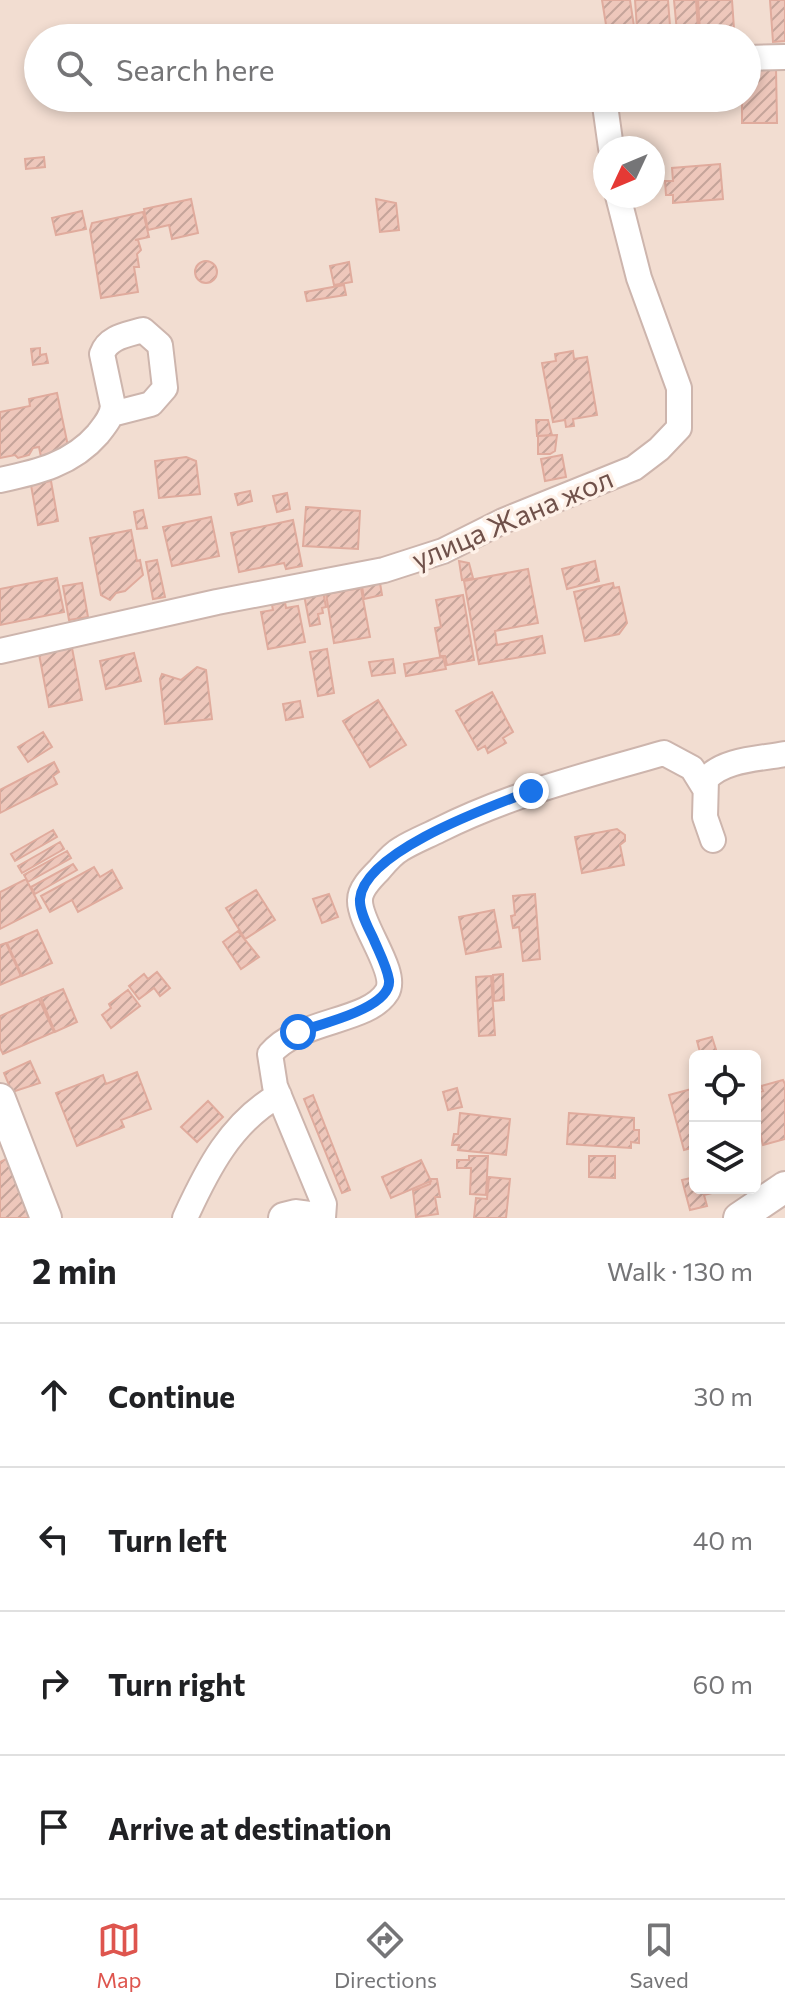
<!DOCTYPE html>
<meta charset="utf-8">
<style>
:root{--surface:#fff;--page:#f2f2f2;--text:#202124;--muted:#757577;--line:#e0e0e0;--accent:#de554e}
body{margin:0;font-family:Commissioner,sans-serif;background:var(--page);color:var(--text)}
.controls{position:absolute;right:24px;bottom:24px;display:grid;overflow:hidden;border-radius:12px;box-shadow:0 4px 12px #0003}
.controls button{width:72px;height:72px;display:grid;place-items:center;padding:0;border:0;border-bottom:2px solid var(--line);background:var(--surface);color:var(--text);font:40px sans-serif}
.compass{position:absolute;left:593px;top:136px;width:72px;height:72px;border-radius:50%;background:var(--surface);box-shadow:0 4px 12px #0003;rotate:226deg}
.stop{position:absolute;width:24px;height:24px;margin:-18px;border:6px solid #1a73e8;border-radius:50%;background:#fff}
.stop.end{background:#1a73e8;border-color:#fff;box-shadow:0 2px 8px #0008}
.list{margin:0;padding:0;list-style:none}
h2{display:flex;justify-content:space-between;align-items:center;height:104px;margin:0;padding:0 32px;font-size:34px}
h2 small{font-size:26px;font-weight:400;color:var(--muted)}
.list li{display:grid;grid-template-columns:52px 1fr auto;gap:24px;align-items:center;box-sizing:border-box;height:144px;padding:0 32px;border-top:2px solid var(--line)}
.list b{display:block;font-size:30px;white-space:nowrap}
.list em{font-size:26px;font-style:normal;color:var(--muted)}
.icon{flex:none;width:44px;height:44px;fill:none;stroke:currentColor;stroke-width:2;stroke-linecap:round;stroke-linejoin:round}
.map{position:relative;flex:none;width:785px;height:1218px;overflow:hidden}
.search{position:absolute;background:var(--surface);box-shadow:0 4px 12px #0003;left:24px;right:24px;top:24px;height:88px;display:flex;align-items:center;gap:20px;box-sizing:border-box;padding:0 28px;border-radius:44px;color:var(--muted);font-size:30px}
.sheet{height:680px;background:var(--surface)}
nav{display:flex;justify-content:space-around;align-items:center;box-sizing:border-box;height:112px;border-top:2px solid var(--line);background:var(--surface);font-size:22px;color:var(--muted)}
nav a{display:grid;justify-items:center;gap:4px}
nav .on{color:var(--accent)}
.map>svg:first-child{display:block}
</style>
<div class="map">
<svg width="785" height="1218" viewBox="0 0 785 1218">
<defs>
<pattern id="building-hatch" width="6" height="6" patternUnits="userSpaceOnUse" patternTransform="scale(2)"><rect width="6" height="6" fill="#eec7bb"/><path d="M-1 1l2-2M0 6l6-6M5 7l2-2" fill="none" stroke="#c5a49a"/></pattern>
</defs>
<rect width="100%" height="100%" fill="#fbede2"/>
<path fill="#f2ddd1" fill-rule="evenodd" d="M0,0H785V1218H0ZM38,38H747V98H38ZM605,148H653V196H605ZM695,1056H755V1188H695Z"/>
<path fill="url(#building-hatch)" stroke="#e0ab9d" stroke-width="2" d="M602,0H630L635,33L608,37Z
M635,0H668L670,26L637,28Z
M674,0H696L698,30L677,32Z
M698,0H732L734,29L700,31Z
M770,0H785V41L773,42Z
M665,30L666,37L675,36V38H631L630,35Z
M747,68H776L777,123H742V98H747Z
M44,157L45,167L26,169L25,159Z
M720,164L723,199L673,203V195H666L665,181H673L672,168Z
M191,199L198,233L172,239L169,225L148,230L144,209Z
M376,199L396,203L399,230L380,232Z
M82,211L86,229L56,235L52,218Z
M143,212L149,237L135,240H138L141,250L137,254L139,267H134L138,292L101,298L90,230L92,223Z
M195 272a11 11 0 1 1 22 0a11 11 0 1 1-22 0Z
M349,262L352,282L334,285L330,266Z
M344,285L346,295L307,301L305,292Z
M40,348V355L46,354L48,363L33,365L31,349Z
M573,351L574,359L587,357L597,415L573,419L574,426L566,427L565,420L553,422L542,363L556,361L555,354Z
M57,393L69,451L41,457L39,447L33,448L29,455L18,458L15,455L0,458V412L30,406L29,399Z
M536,420H548L552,435L537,436Z
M557,435L555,451L550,454H538V436Z
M562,455L566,477L545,481L541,459Z
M186,457L196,461L200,494L159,498L155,461Z
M51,481L58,521L38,525L31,485Z
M250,491L252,501L238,505L235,494Z
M287,493L290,509L277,512L273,496Z
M306,507L360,511L358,549L303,546Z
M143,510L147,528L137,529L134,512Z
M211,517L219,556L172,566L163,527Z
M293,520L302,566L286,569L284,563L239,572L231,533Z
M131,530L137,561L140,560L143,575L125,591L116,593L110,600L101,595L90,538Z
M157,560L165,597L153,599L146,562Z
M459,561L469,563L473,578L462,580Z
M595,561L599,581L567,589L562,569Z
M528,569L538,623L495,631L497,645L542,636L545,653L479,664L464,581Z
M57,578L64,612L0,625V589Z
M82,583L88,617L69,620L63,586Z
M380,583L382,595L364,599L362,586Z
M613,583L614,588L619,587L627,623L619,634L585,641L574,592Z
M361,588L370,637L334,643L326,594Z
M323,591L326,607L322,608L323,613L318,614L320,624L310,626L304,595Z
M463,595L474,660L447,665L445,656H440L435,628L441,627L436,600Z
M285,602L286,608L298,606L305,642L268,649L261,612L273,610L272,605Z
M72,648L82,700L49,707L39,654Z
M327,649L334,693L318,696L310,652Z
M134,653L141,681L106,689L100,661Z
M443,657L446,669L406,676L404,664Z
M393,659L395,673L372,676L369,662Z
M197,667L206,670L212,719L165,724L160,679L162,674L181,680Z
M492,692L513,732L503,738L506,743L488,753L485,746L478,750L456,711Z
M378,700L406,745L370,767L343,721Z
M300,701L303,717L286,720L283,704Z
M43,732L52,747L28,762L18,747Z
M54,762L59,772L53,776L57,784L0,813V790Z
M617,829L625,835V841L620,845L624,865L582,873L575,837Z
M53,830L57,837L15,861L11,854Z
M60,842L64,849L22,873L18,866Z
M67,851L71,858L28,882L24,875Z
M73,864L77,870L35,894L31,887Z
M94,867L100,877L112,870L122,888L78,912L72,900L50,912L41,896Z
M26,879L41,908L0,929V892Z
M256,890L275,920L245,939L226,908Z
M329,894L338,917L322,923L313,899Z
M535,894L540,959L523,961L519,927L513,928L511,916L515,915L513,896Z
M494,910L501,947L466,954L459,917Z
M37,930L52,963L22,976L7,943Z
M238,931L259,957L241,969L223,942Z
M6,943L21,976L0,985V945Z
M157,972L170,988L160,996L154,988L139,999L129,986L144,974L148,979Z
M503,974L504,1000L494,1001L493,975Z
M491,976L495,1035L479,1036L476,977Z
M63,989L77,1022L55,1032L41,998Z
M128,990L140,1006L111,1028L102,1015L111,1008L109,1004Z
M39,999L54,1032L3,1054L0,1048V1016Z
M712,1037L718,1056H701L697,1041Z
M30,1061L40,1083L12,1092L4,1073Z
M137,1072L151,1109L121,1120L124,1127L77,1146L56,1093L103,1075L106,1084Z
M783,1080L785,1084V1139L763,1145L755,1112V1093L763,1091L761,1086Z
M457,1088L462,1107L448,1110L443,1092Z
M695,1088V1147L684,1150L669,1095Z
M313,1095L350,1190L342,1193L304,1099Z
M208,1101L223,1117L197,1142L181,1127Z
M460,1113L510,1119L506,1155L458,1150L459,1145H452L454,1134H458Z
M569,1113L634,1118V1130H639V1143L631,1142V1148L567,1144Z
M12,1156L39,1218H0V1162Z
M469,1156H488L486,1195L470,1194L471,1168H457V1160H469Z
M589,1156H615V1178L589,1177Z
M421,1160L431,1181L391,1198L382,1177Z
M489,1177L510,1179L506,1218H474L476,1198L487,1199Z
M695,1177V1188H732L704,1195L707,1206L690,1210L682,1180Z
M431,1179H437L440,1197H435L438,1214L416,1217L413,1191L430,1184Z"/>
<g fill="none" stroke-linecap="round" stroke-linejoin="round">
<g stroke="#cdb5ad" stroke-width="28">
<path id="minor" d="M747,58L785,57
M604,98L611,148
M0,480C38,472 72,464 98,434C105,425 112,417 113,406L102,354C108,337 126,335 143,330L160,345L165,388L151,404L112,414
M0,651L217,602L384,570L443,551L503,521L634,468L659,449L679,428V388L639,278L618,196
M713,840L705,817L706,779C724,759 759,759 785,754
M185,1218C207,1170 231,1122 279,1095
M323,1218L324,1204L275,1086L270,1054C299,1019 368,1023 387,992C399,972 359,924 360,900C360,889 371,878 379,870C385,863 392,854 401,849C412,842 427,836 439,830C511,794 587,775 664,753L692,768L705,789"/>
</g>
<g stroke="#cdb5ad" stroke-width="34">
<path id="tertiary" d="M0,1099L46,1218
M284,1218L296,1215L319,1218
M739,1218L785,1187"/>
</g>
<use href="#minor" stroke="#fff" stroke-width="24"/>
<use href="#tertiary" stroke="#fff" stroke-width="30"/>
</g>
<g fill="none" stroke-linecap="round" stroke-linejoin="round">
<path stroke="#1a73e8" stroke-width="10" d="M298,1032C320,1024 392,1008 389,980C387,967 379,952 374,940C369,929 359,912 360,899C364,851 492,806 531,791"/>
</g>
<g text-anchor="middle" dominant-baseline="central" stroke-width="7" stroke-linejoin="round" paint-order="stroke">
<g font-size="28" fill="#70514a" stroke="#fef1e8">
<text transform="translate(512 518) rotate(-23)">улица Жана жол</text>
</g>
</g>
</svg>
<div class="controls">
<button><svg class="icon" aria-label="locate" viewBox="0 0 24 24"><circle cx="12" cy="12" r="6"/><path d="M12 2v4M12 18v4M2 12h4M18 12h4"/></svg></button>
<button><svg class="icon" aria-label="layers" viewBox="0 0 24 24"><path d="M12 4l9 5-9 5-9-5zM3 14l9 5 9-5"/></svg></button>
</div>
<svg class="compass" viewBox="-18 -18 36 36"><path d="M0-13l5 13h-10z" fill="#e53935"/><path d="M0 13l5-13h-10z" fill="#757577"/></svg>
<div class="stop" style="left:298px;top:1032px"></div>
<div class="stop end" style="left:531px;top:791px"></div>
<div class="search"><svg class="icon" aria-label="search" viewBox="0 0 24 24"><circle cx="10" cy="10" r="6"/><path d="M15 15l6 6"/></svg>Search here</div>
</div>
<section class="sheet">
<h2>2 min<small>Walk · 130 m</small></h2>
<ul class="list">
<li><svg class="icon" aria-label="ahead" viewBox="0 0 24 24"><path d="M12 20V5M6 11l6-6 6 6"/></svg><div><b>Continue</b></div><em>30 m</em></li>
<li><svg class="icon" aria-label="left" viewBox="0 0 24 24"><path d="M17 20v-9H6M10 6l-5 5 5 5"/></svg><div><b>Turn left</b></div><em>40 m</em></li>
<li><svg class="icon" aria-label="right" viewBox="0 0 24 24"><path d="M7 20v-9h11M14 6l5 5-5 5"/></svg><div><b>Turn right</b></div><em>60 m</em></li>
<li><svg class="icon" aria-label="arrive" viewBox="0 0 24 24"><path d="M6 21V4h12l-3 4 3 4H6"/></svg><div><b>Arrive at destination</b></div></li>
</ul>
</section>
<nav>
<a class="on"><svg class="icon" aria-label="map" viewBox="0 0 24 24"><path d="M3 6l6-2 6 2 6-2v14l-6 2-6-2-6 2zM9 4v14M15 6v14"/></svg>Map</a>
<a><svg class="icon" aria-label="directions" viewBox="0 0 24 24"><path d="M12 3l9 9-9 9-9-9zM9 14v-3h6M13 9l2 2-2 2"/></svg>Directions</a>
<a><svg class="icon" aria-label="saved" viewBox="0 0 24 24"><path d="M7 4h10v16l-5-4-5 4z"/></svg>Saved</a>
</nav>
